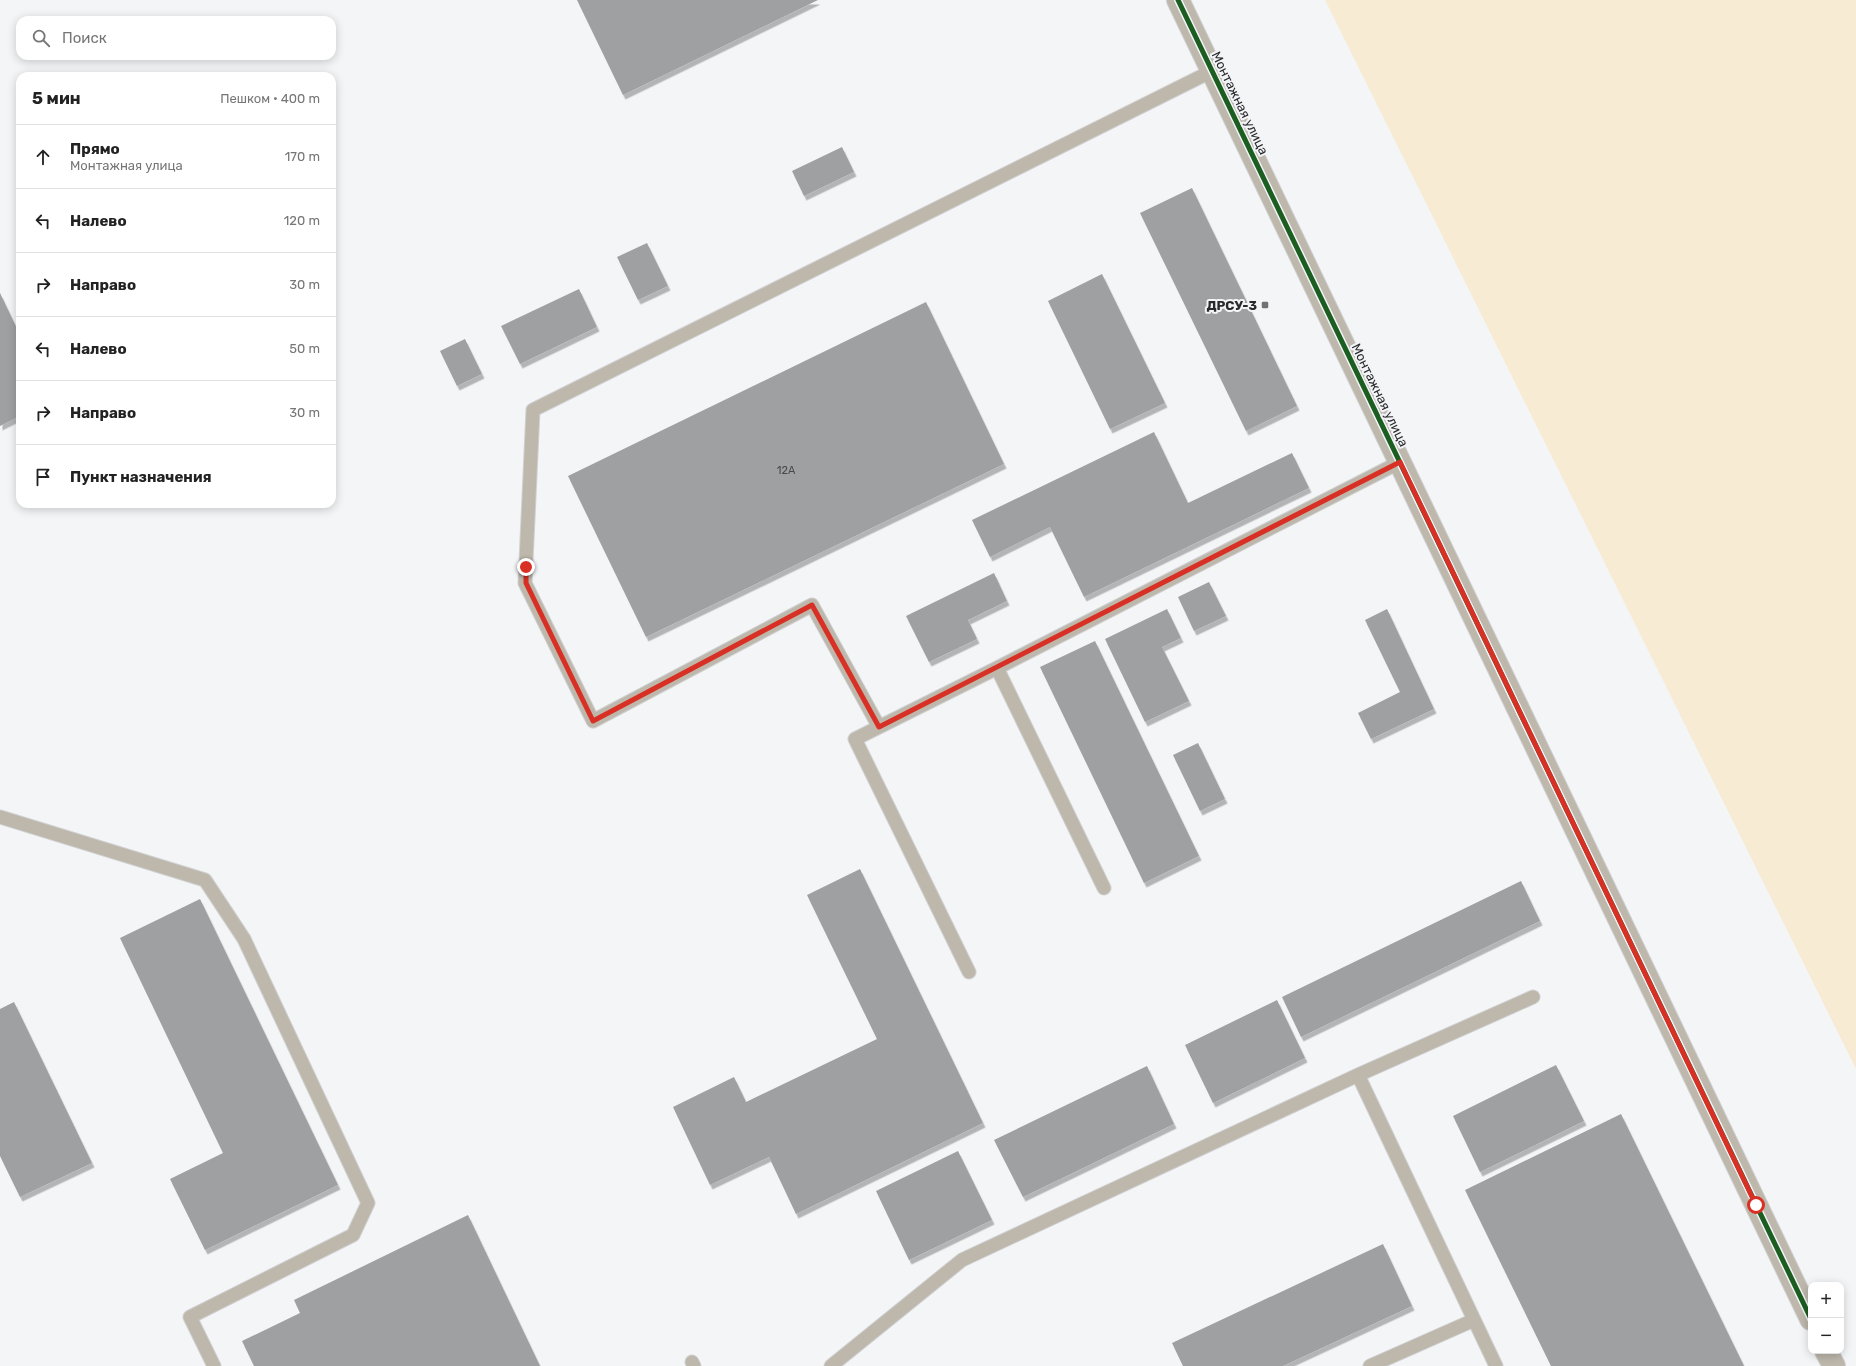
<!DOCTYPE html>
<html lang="ru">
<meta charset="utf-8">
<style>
:root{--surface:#fff;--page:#f6f6f6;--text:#222;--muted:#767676;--line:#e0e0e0}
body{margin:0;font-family:Rubik,sans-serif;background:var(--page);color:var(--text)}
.controls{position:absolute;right:12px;bottom:12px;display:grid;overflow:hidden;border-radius:8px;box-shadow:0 2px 10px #0003}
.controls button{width:36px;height:36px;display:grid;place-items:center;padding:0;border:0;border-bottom:1px solid var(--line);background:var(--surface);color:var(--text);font:20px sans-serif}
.stop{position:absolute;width:12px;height:12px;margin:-9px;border:3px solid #d93025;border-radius:50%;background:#fff}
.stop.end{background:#d93025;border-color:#fff;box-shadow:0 1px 4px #0008}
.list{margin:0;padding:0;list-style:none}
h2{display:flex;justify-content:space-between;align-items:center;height:52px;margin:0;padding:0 16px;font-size:17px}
h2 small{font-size:13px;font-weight:400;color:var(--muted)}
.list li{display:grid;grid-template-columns:26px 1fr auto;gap:12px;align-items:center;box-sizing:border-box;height:64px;padding:0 16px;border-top:1px solid var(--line)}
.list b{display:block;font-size:15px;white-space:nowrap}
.list p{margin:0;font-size:13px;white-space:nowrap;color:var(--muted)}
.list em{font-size:13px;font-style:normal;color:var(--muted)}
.icon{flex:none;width:22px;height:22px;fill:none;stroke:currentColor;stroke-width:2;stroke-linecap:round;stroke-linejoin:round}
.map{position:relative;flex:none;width:1856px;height:1366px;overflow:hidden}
.search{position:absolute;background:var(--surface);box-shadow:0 2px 10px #0003;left:16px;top:16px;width:320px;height:44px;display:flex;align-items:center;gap:10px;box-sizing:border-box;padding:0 14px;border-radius:12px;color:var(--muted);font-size:15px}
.panel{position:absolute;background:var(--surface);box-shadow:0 2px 10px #0003;left:16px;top:72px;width:320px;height:436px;border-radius:12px}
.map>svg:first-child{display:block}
</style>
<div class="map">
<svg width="1856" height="1366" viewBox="0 0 1856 1366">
<defs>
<filter id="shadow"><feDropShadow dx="2.5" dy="4.5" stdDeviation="0" flood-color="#0004"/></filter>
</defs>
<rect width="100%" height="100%" fill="#f4f5f7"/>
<path fill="#f7ebd3" d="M1325,0H1856V1069Z"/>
<path fill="#9fa0a1" filter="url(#shadow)" d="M577,0H818L623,95Z
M842,147L854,172L804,196L792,171Z
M1192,188L1297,406L1246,431L1140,213Z
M647,243L668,286L638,300L617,257Z
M1102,274L1165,403L1110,429L1048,301Z
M579,289L597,327L520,364L501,326Z
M0,293L20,335V416L0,426Z
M926,302L1004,464L646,637L568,476Z
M465,339L482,374L457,386L440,351Z
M1154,432L1188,503L1292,453L1309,488L1084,597L1050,527L990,557L972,520Z
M994,573L1007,601L968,620L977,639L929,662L906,616Z
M1209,582L1226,616L1194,631L1178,597Z
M1167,609L1181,638L1162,647L1189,701L1145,722L1105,639Z
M1387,609L1434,709L1371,739L1358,713L1400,692L1365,620Z
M1095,641L1199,856L1144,883L1040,667Z
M1198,743L1225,799L1200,811L1173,755Z
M860,869L983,1123L796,1214L769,1157L710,1185L673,1107L734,1077L746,1102L877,1039L807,895Z
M1521,881L1540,921L1301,1037L1282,997Z
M200,899L338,1185L205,1250L170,1179L223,1153L120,938Z
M1277,1000L1305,1058L1213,1103L1185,1045Z
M14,1002L92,1163L20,1197L0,1156V1009Z
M1556,1065L1584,1121L1480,1172L1453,1116Z
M1147,1066L1174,1124L1023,1197L994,1140Z
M1621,1114L1744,1366H1551L1465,1190Z
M958,1151L992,1220L909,1260L876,1191Z
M468,1215L540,1366H254L242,1341L300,1313L294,1300Z
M1383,1244L1412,1306L1283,1366H1183L1172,1343Z"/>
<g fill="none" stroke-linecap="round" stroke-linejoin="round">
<g stroke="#d0d0d1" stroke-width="15">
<path id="lane" d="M879,727L812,605L593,721L525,583L533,410L1212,71
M0,817L205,880L244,939L368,1203L353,1235L190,1317L214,1366
M1104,888L997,668L1400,462
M969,972L855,739L997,668
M1358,1075L1496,1366
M692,1362L694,1366
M831,1366L962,1260L1358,1075L1533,997
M1370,1366L1474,1320"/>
</g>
<g stroke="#d0d0d1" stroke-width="24">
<path id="street" d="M1178,0L1811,1319
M1826,1351L1834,1366"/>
</g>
<use href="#lane" stroke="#bdb7ac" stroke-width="13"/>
<use href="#street" stroke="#bdb7ac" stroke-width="22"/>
<g stroke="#f3f4f8" stroke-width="8">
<path id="cycleway" d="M1178,0L1811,1319"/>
</g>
<use href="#cycleway" stroke="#1b5e20" stroke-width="5"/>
</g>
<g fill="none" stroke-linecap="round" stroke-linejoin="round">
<path stroke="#d93025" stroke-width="5" d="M526,567V583L593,721L812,605L879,727L1400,462L1756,1205"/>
</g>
<rect fill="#717172" stroke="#f3f4f8" stroke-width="1.5" x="1261" y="301" width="8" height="8" rx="2"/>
<g text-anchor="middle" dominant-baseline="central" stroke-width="4" stroke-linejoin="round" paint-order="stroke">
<g font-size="11" fill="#474848">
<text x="786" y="470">12А</text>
</g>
<g font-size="13" fill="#2a2a2b" stroke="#f3f4f8">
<text transform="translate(1240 103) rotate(64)">Монтажная улица</text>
<text transform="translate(1380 395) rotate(64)">Монтажная улица</text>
</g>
<g font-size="13" font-weight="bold" fill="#2a2a2b" stroke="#f3f4f8" text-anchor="end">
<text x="1257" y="305">ДРСУ-3</text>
</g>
</g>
</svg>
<div class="controls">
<button>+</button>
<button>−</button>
</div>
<div class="stop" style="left:1756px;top:1205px"></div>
<div class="stop end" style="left:526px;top:567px"></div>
<div class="search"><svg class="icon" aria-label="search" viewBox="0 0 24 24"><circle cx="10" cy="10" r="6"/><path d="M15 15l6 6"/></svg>Поиск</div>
<section class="panel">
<h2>5 мин<small>Пешком · 400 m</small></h2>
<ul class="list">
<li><svg class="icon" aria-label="ahead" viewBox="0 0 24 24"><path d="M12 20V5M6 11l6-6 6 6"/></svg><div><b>Прямо</b><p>Монтажная улица</p></div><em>170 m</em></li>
<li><svg class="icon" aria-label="left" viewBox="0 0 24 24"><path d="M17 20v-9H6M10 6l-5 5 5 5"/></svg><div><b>Налево</b></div><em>120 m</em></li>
<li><svg class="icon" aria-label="right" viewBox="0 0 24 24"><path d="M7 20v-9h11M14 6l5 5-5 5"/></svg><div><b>Направо</b></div><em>30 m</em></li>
<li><svg class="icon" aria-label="left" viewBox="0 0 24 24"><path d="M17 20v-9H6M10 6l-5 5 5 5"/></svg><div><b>Налево</b></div><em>50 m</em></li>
<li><svg class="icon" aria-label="right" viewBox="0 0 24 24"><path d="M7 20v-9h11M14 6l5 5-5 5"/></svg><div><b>Направо</b></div><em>30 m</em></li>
<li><svg class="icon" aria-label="arrive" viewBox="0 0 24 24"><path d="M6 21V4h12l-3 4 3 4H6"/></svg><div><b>Пункт назначения</b></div></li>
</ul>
</section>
</div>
